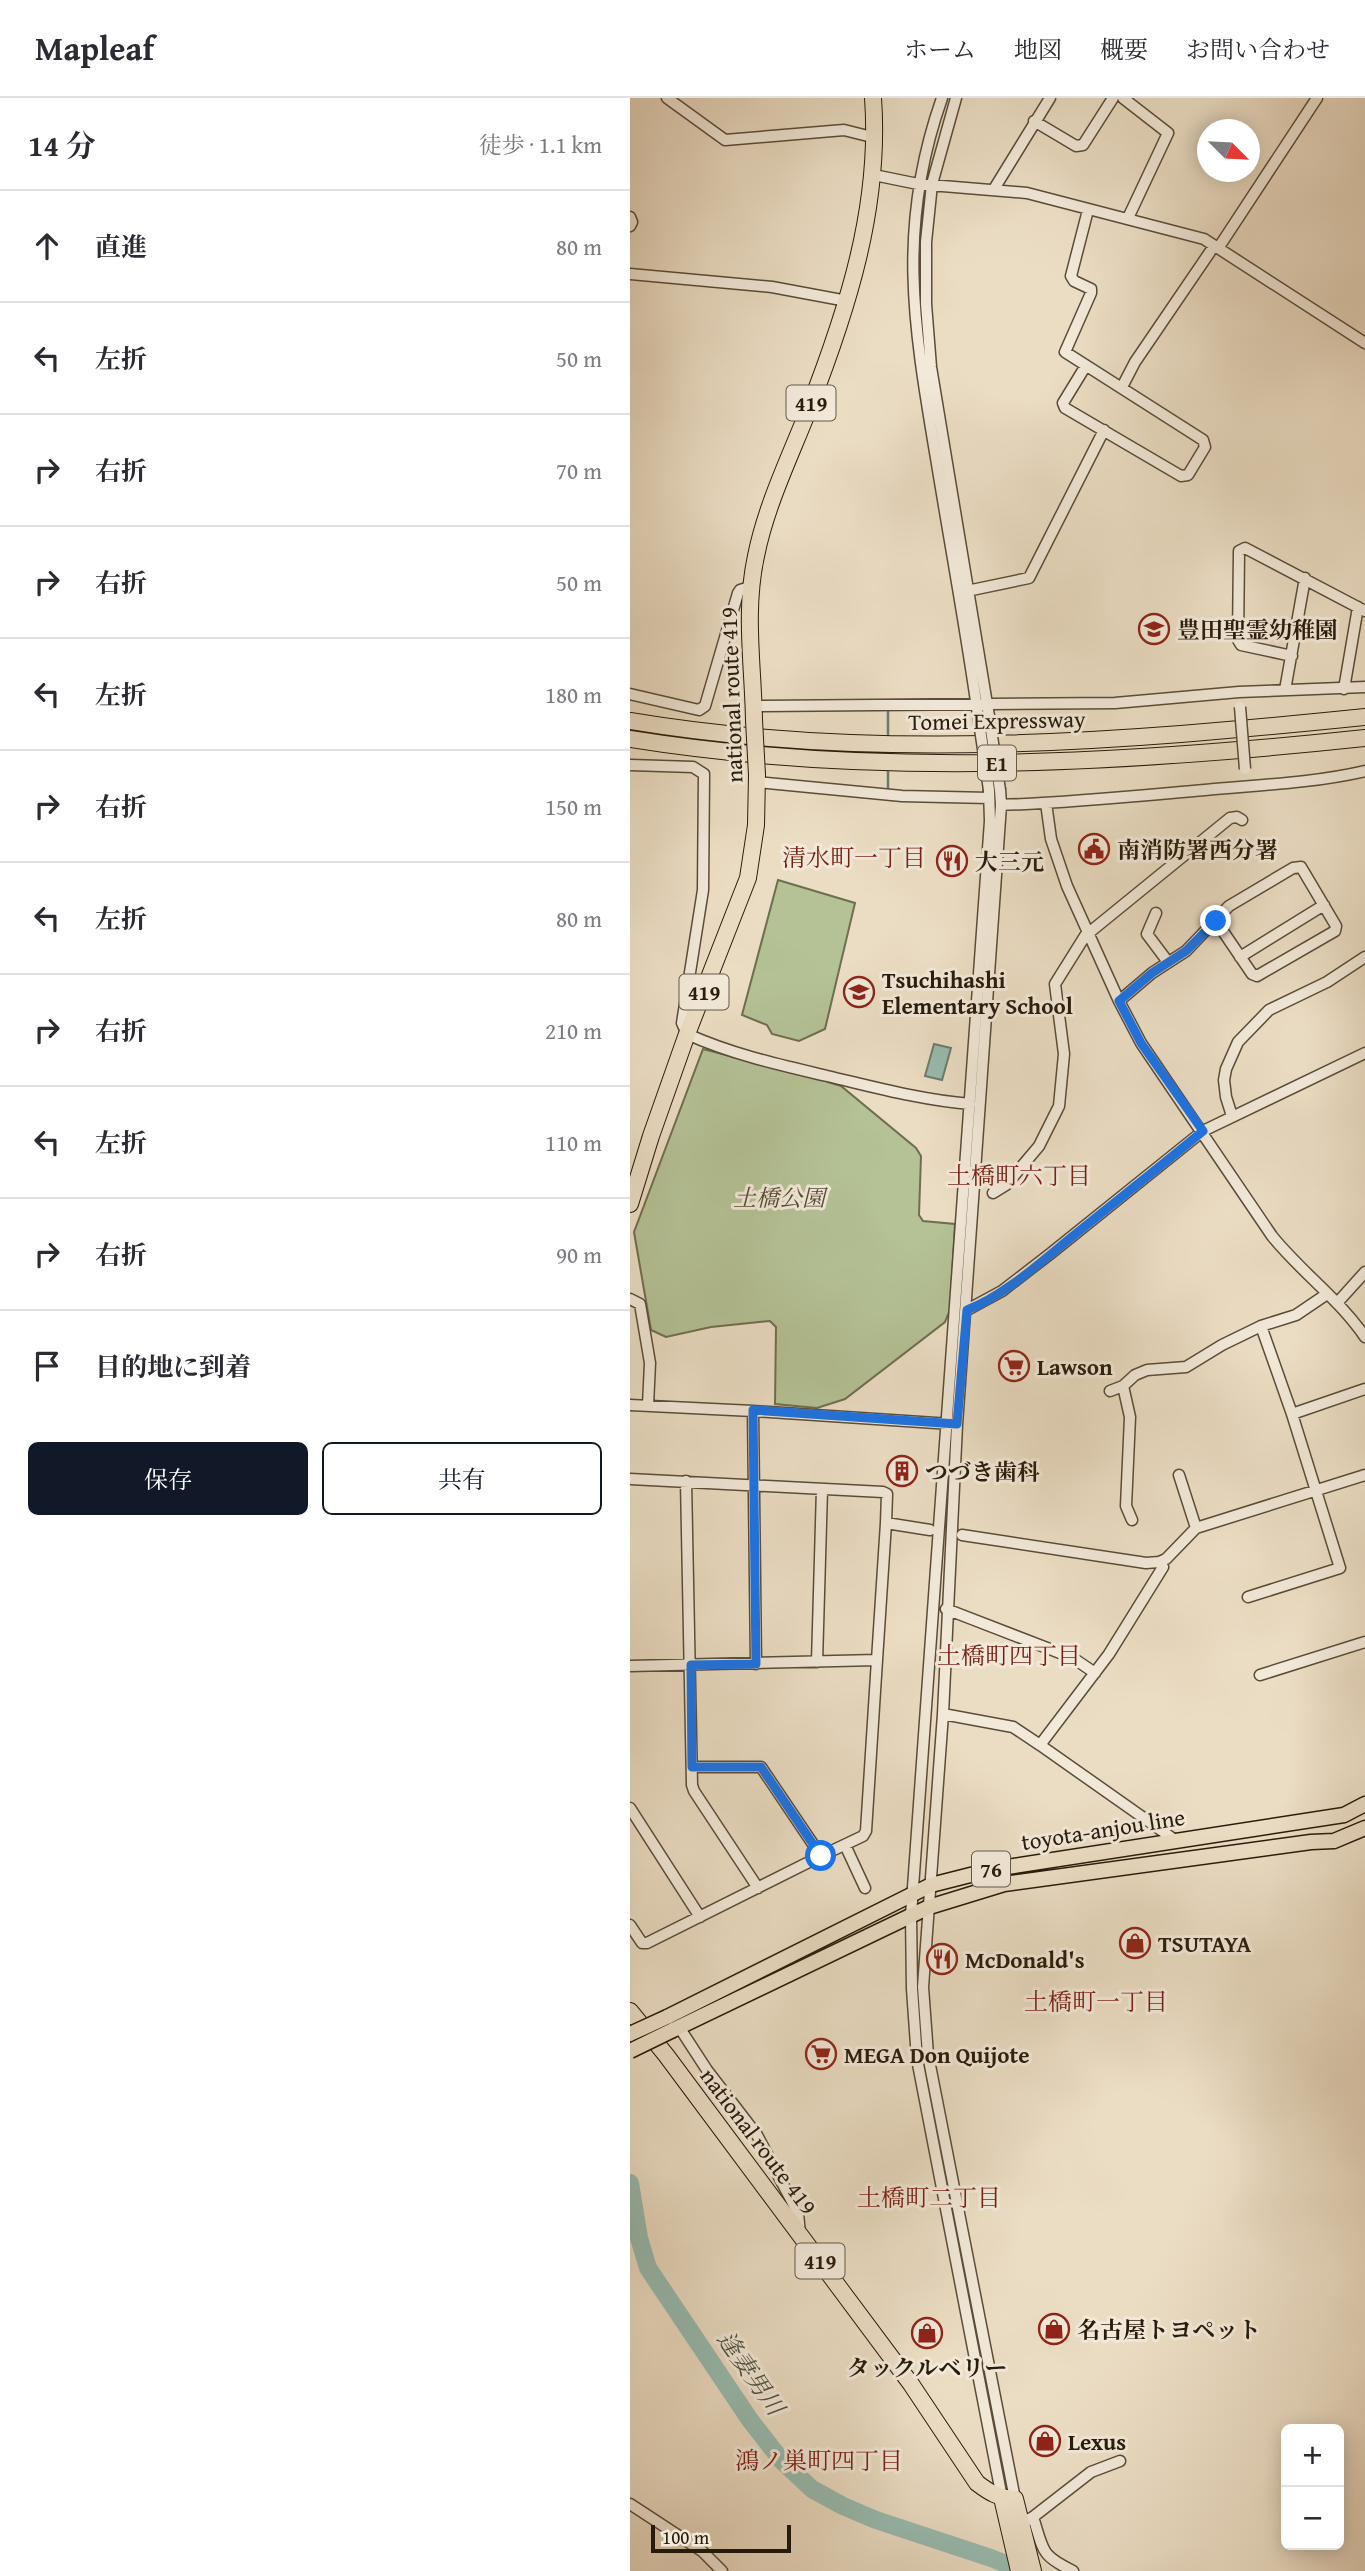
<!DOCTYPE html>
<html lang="ja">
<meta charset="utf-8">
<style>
:root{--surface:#fff;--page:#f7f7f7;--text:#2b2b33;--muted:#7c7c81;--line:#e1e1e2;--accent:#111827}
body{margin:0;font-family:"Gentium Book Plus","Noto Serif JP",serif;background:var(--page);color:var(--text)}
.controls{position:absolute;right:21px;bottom:21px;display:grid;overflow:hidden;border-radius:10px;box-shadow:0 4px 18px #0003}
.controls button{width:63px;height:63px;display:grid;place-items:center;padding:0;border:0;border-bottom:2px solid var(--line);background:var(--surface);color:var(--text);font:35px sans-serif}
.compass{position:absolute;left:567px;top:21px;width:63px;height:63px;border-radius:50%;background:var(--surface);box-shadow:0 4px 18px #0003;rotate:114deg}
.scale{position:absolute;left:21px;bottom:18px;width:140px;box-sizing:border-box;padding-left:7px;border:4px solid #291b0b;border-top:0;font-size:19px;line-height:24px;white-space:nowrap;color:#291b0b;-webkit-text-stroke:5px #f2e9d9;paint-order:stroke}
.stop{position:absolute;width:21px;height:21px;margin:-16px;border:5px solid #1a73e8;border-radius:50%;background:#fff}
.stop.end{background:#1a73e8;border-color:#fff;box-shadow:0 2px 7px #0008}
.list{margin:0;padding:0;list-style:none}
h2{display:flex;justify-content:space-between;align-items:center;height:91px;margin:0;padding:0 28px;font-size:30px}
h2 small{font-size:23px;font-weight:400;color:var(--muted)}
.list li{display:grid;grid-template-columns:46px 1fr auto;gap:21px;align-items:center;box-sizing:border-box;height:112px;padding:0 28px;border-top:2px solid var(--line)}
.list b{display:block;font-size:26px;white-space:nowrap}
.list em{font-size:23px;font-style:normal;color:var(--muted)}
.actions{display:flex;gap:14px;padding:21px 28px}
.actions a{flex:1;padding:16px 0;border:2px solid var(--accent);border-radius:10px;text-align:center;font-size:24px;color:var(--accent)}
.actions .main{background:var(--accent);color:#fff}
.icon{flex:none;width:38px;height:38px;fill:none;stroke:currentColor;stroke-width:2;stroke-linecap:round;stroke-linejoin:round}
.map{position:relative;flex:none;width:735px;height:2473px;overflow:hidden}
header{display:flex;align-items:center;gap:42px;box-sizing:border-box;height:98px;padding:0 35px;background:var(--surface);border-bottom:2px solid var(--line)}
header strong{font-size:33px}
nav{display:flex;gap:38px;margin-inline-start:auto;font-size:24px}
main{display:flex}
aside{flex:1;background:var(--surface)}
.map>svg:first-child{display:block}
</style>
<header>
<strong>Mapleaf</strong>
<nav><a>ホーム</a><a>地図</a><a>概要</a><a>お問い合わせ</a></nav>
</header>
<main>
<aside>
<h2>14 分<small>徒歩 · 1.1 km</small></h2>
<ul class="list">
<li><svg class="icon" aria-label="ahead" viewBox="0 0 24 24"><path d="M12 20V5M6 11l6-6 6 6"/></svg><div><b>直進</b></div><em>80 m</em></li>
<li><svg class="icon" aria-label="left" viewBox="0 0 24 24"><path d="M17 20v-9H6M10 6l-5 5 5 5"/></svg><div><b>左折</b></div><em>50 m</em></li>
<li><svg class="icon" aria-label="right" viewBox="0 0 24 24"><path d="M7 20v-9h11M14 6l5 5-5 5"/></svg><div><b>右折</b></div><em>70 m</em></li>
<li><svg class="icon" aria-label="right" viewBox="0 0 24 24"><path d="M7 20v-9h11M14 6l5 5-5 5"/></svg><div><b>右折</b></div><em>50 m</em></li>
<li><svg class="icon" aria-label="left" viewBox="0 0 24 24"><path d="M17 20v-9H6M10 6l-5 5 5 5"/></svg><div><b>左折</b></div><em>180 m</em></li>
<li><svg class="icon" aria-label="right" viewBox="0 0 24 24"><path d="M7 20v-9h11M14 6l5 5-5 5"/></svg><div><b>右折</b></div><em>150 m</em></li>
<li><svg class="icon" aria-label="left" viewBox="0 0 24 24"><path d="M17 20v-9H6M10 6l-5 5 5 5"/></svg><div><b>左折</b></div><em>80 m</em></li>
<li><svg class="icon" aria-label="right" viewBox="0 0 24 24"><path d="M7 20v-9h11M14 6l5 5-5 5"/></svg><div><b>右折</b></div><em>210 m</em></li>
<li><svg class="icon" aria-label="left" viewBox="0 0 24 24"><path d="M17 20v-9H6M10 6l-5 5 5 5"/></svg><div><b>左折</b></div><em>110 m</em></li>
<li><svg class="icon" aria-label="right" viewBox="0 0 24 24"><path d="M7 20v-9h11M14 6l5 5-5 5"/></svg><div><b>右折</b></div><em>90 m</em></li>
<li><svg class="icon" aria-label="arrive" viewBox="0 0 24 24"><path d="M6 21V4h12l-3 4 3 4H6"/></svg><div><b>目的地に到着</b></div></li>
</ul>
<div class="actions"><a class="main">保存</a><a>共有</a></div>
</aside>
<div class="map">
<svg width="735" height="2473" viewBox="0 0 735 2473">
<rect width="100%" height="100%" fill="#ebddc4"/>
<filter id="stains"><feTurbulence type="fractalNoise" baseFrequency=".00286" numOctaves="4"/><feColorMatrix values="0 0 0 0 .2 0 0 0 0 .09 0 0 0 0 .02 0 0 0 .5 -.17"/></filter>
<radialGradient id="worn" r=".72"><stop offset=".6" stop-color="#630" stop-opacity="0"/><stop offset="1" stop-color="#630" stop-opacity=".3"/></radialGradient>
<path fill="#b4c296" stroke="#6e6e50" stroke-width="2" d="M148,782L225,805L195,931L169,943L142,936L137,927L112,917Z
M73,951L173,977L187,976L198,984L211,988L286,1050L291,1058L289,1117L293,1123L325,1126L320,1212L315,1224L215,1301L187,1310L145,1306L146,1229L140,1223L81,1229L36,1239L21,1232L4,1134Z"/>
<path fill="#98bcb1" stroke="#6c7c6f" stroke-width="2" d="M304,946L321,950L312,982L295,978Z"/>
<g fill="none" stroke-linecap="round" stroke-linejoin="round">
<path stroke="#6c7c6f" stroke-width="2.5" d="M258,640V614
M258,692V671"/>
<path stroke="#98bcb1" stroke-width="18" d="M0,2085L9,2140L18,2170L120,2322L152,2363L182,2391L213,2408L246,2422L361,2460L394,2473"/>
<g stroke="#5a4c39" stroke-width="13">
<path id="minor" d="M37,0L95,42L214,32L246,40
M312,0C266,130 284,229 306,360C320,446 336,531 348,617
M326,0L302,86L296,144V206L301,269L359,618
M493,0L538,35L498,120
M404,23L446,48L453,47L483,0
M244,77L288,86L397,95L574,141L735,245
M364,91L420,0
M0,119L2,124L0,128
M0,176L142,189L217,203
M455,269L433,305L435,310L551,378L558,377L575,349L573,342L435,254L461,195V191L444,183L441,178L458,112
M492,289L505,264L582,151L589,149L687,0
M337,493L399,480L474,332
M662,558L611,547L608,542L609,453L615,450L735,513
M714,591L728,509
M655,592L675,480
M0,596L69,612L75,608L108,495L110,492L120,489
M123,608L485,605L609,594L735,589
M0,667L63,669L74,676L73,792L52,925L57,936C101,956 150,967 197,978C244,989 291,1002 340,1006
M127,684L272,698L359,700
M370,691L371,707L327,1327L313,1616L293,1889L298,1957L385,2401
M359,692L360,723L281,1817L282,1891L287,1961L372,2400
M416,705L421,741L437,788L489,903L511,945L642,1138C671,1174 709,1201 735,1239
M371,707C439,705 507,698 575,692C628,687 683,685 735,673
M526,815L517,836L538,864
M610,859L694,807
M489,903L522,875L556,853L599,808L663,770L671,769L706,828L705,833L627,878L622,876L586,823
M602,1018L596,999L594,982L596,971L608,944L639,912L697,884L735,859
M363,1095L376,1087L409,1048L429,1008L434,956L425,886L455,838L600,720L607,719L612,722
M0,1201L10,1206L20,1265L18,1307
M708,1204L735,1174
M337,1212L372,1193L420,1156L573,1033L735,955
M493,1288L500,1319L496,1408L502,1422
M480,1293L493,1288L505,1277L517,1272L556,1269L592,1247L631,1228
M0,1307L123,1313L321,1326
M123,1313L126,1566
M662,1316L631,1228L666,1217L697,1196
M549,1377L566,1430
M0,1381L253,1394L257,1396L256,1425
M56,1383L62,1687L64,1693L128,1790
M332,1437L516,1465L529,1464L536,1461L566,1430L735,1377
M529,1464L533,1469L479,1556L410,1647L545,1742
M618,1499L710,1470L662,1316L735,1291
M316,1511L443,1560L465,1575
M187,1564L192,1391
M0,1568L247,1562L256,1425L300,1432
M630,1577L735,1544
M313,1616L383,1629L410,1647
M0,1710L70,1819
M215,1747L235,1790
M191,1758L233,1738L236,1733L247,1562
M0,1827L12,1845H17L191,1758L131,1669H62
M49,1929L77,1972L127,2037L168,2115L170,2136
M0,2406L72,2453L92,2473
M403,2419L461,2374L490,2363
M397,2422L403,2419C414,2453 410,2457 443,2473"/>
</g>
<g stroke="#291b0b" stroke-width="17">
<path id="major" d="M37,1919L301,1787L364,1771L714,1717L735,1706
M43,1932L299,1809L374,1786L681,1744L704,1743L735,1730"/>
</g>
<g stroke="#291b0b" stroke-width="18">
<path id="highway" d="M124,622C123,567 114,513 126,458C136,408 159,361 178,313C217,213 251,109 243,0
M0,623C245,664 489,644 735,619
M0,641C244,680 490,666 735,640
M0,1106L21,1038L57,936L118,780L126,727L127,677
M0,1913L36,1957L281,2286L347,2385C360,2395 369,2400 385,2401L403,2473
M372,2400L389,2473"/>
</g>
<use href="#minor" stroke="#f2e9d9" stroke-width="10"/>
<use href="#major" stroke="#ebddc4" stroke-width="14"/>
<use href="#highway" stroke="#ebddc4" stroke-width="16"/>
<g stroke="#5a4c39" stroke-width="13" stroke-linecap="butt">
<path id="minor-bridge" d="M610,609L615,671
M348,617L359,692
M359,618L370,692"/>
</g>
<g stroke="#291b0b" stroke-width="17" stroke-linecap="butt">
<path id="major-bridge" d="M0,1936L37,1919
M0,1953L43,1932"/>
</g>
<g stroke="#291b0b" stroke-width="18" stroke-linecap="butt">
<path id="highway-bridge" d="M124,622L127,677"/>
</g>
<use href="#minor-bridge" stroke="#f2e9d9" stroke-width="10"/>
<use href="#major-bridge" stroke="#ebddc4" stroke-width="14"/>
<use href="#highway-bridge" stroke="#ebddc4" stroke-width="16"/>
</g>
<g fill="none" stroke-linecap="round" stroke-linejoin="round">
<path stroke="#1a73e8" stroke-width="9" d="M191,1758L131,1669H62L61,1567L126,1566L123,1312L327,1326L337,1212C374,1198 412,1163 443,1138C486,1103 530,1069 573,1033L511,945L489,903L522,875L556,853L586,823"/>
</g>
<defs>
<g id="school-ring" transform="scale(1.575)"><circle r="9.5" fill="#f2e9d9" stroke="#8f2418" stroke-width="1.5"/><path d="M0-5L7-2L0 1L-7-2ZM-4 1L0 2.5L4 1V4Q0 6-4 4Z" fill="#8f2418"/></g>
<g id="civic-ring" transform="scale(1.575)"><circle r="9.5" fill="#f2e9d9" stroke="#8f2418" stroke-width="1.5"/><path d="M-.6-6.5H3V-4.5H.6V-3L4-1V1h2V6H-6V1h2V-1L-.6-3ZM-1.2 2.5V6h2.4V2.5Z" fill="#8f2418"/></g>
<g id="restaurant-ring" transform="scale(1.575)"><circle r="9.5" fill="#f2e9d9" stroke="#8f2418" stroke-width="1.5"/><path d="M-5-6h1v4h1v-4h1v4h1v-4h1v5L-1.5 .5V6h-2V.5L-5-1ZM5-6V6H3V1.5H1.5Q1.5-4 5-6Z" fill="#8f2418"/></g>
<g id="supermarket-ring" transform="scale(1.575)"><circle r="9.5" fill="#f2e9d9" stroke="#8f2418" stroke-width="1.5"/><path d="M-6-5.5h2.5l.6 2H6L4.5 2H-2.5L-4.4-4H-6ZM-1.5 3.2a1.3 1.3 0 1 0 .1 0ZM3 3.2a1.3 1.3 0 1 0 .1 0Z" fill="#8f2418"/></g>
<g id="building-ring" transform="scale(1.575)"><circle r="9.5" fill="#f2e9d9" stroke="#8f2418" stroke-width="1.5"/><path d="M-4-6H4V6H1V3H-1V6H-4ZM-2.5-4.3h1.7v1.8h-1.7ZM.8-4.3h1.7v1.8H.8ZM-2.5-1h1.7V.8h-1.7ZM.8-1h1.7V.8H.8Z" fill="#8f2418"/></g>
<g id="shop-ring" transform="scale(1.575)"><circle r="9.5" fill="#f2e9d9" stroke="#8f2418" stroke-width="1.5"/><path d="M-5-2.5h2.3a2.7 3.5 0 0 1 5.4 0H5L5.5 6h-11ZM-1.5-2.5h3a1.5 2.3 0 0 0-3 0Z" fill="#8f2418"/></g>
</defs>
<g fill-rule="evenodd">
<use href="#school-ring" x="524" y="531"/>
<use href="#civic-ring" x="464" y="751"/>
<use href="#restaurant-ring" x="322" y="763"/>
<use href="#school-ring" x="229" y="894"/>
<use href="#supermarket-ring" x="384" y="1268"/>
<use href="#building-ring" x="272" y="1373"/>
<use href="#shop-ring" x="505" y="1845"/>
<use href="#restaurant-ring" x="312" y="1861"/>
<use href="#supermarket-ring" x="191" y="1956"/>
<use href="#shop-ring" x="424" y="2231"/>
<use href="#shop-ring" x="297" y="2235"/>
<use href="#shop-ring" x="415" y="2343"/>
</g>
<g text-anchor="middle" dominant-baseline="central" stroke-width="6" stroke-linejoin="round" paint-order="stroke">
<g fill="#f2e9d9" stroke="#655949" stroke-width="2">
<rect x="156.5" y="287.5" width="49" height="35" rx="5"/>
<rect x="348" y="647.5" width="38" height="35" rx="5"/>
<rect x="49.5" y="876.5" width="49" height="35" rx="5"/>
<rect x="342" y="1753.5" width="38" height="35" rx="5"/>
<rect x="165.5" y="2145.5" width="49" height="35" rx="5"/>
</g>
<g font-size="21" font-weight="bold" fill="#291b0b">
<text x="181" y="305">419</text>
<text x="367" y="665">E1</text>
<text x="74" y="894">419</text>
<text x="361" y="1771">76</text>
<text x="190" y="2163">419</text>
</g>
<g font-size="23" font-weight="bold" fill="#291b0b" stroke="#f2e9d9" text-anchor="start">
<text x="547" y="531">豊田聖霊幼稚園</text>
<text x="487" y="751">南消防署西分署</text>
<text x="345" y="763">大三元</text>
<text x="252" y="881">Tsuchihashi<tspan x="252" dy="26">Elementary School</tspan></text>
<text x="407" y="1268">Lawson</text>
<text x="295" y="1373">つづき歯科</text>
<text x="528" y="1845">TSUTAYA</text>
<text x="335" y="1861">McDonald's</text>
<text x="214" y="1956">MEGA Don Quijote</text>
<text x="447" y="2231">名古屋トヨペット</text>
<text x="297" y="2269" text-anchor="middle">タックルベリー</text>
<text x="438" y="2343">Lexus</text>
</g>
<g font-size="23" fill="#291b0b" stroke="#f2e9d9">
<text transform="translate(101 597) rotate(-92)">national route 419</text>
<text transform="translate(367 622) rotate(-1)">Tomei Expressway</text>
<text transform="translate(473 1731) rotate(-9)">toyota-anjou line</text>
<text transform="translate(129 2043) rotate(53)">national route 419</text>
</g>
<g font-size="23" font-style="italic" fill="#534d35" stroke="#f2e9d9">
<text x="149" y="1099">土橋公園</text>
</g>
<g font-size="24" fill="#7a1f14" stroke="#f2e9d9">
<text x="224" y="759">清水町一丁目</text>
<text x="389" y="1077">土橋町六丁目</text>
<text x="379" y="1557">土橋町四丁目</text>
<text x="466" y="1903">土橋町一丁目</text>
<text x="299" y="2099">土橋町二丁目</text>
<text x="189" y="2362">鴻ノ巣町四丁目</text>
</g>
<g font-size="24" font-style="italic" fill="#505345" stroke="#f2e9d9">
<text transform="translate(121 2275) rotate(55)">逢妻男川</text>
</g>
</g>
<rect width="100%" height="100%" filter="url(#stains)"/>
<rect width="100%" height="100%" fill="url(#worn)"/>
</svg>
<div class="controls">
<button>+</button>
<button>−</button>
</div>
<svg class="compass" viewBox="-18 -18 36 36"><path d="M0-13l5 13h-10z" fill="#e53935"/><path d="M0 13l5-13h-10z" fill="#7c7c81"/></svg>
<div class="scale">100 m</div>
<div class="stop" style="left:191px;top:1758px"></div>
<div class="stop end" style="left:586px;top:823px"></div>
</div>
</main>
